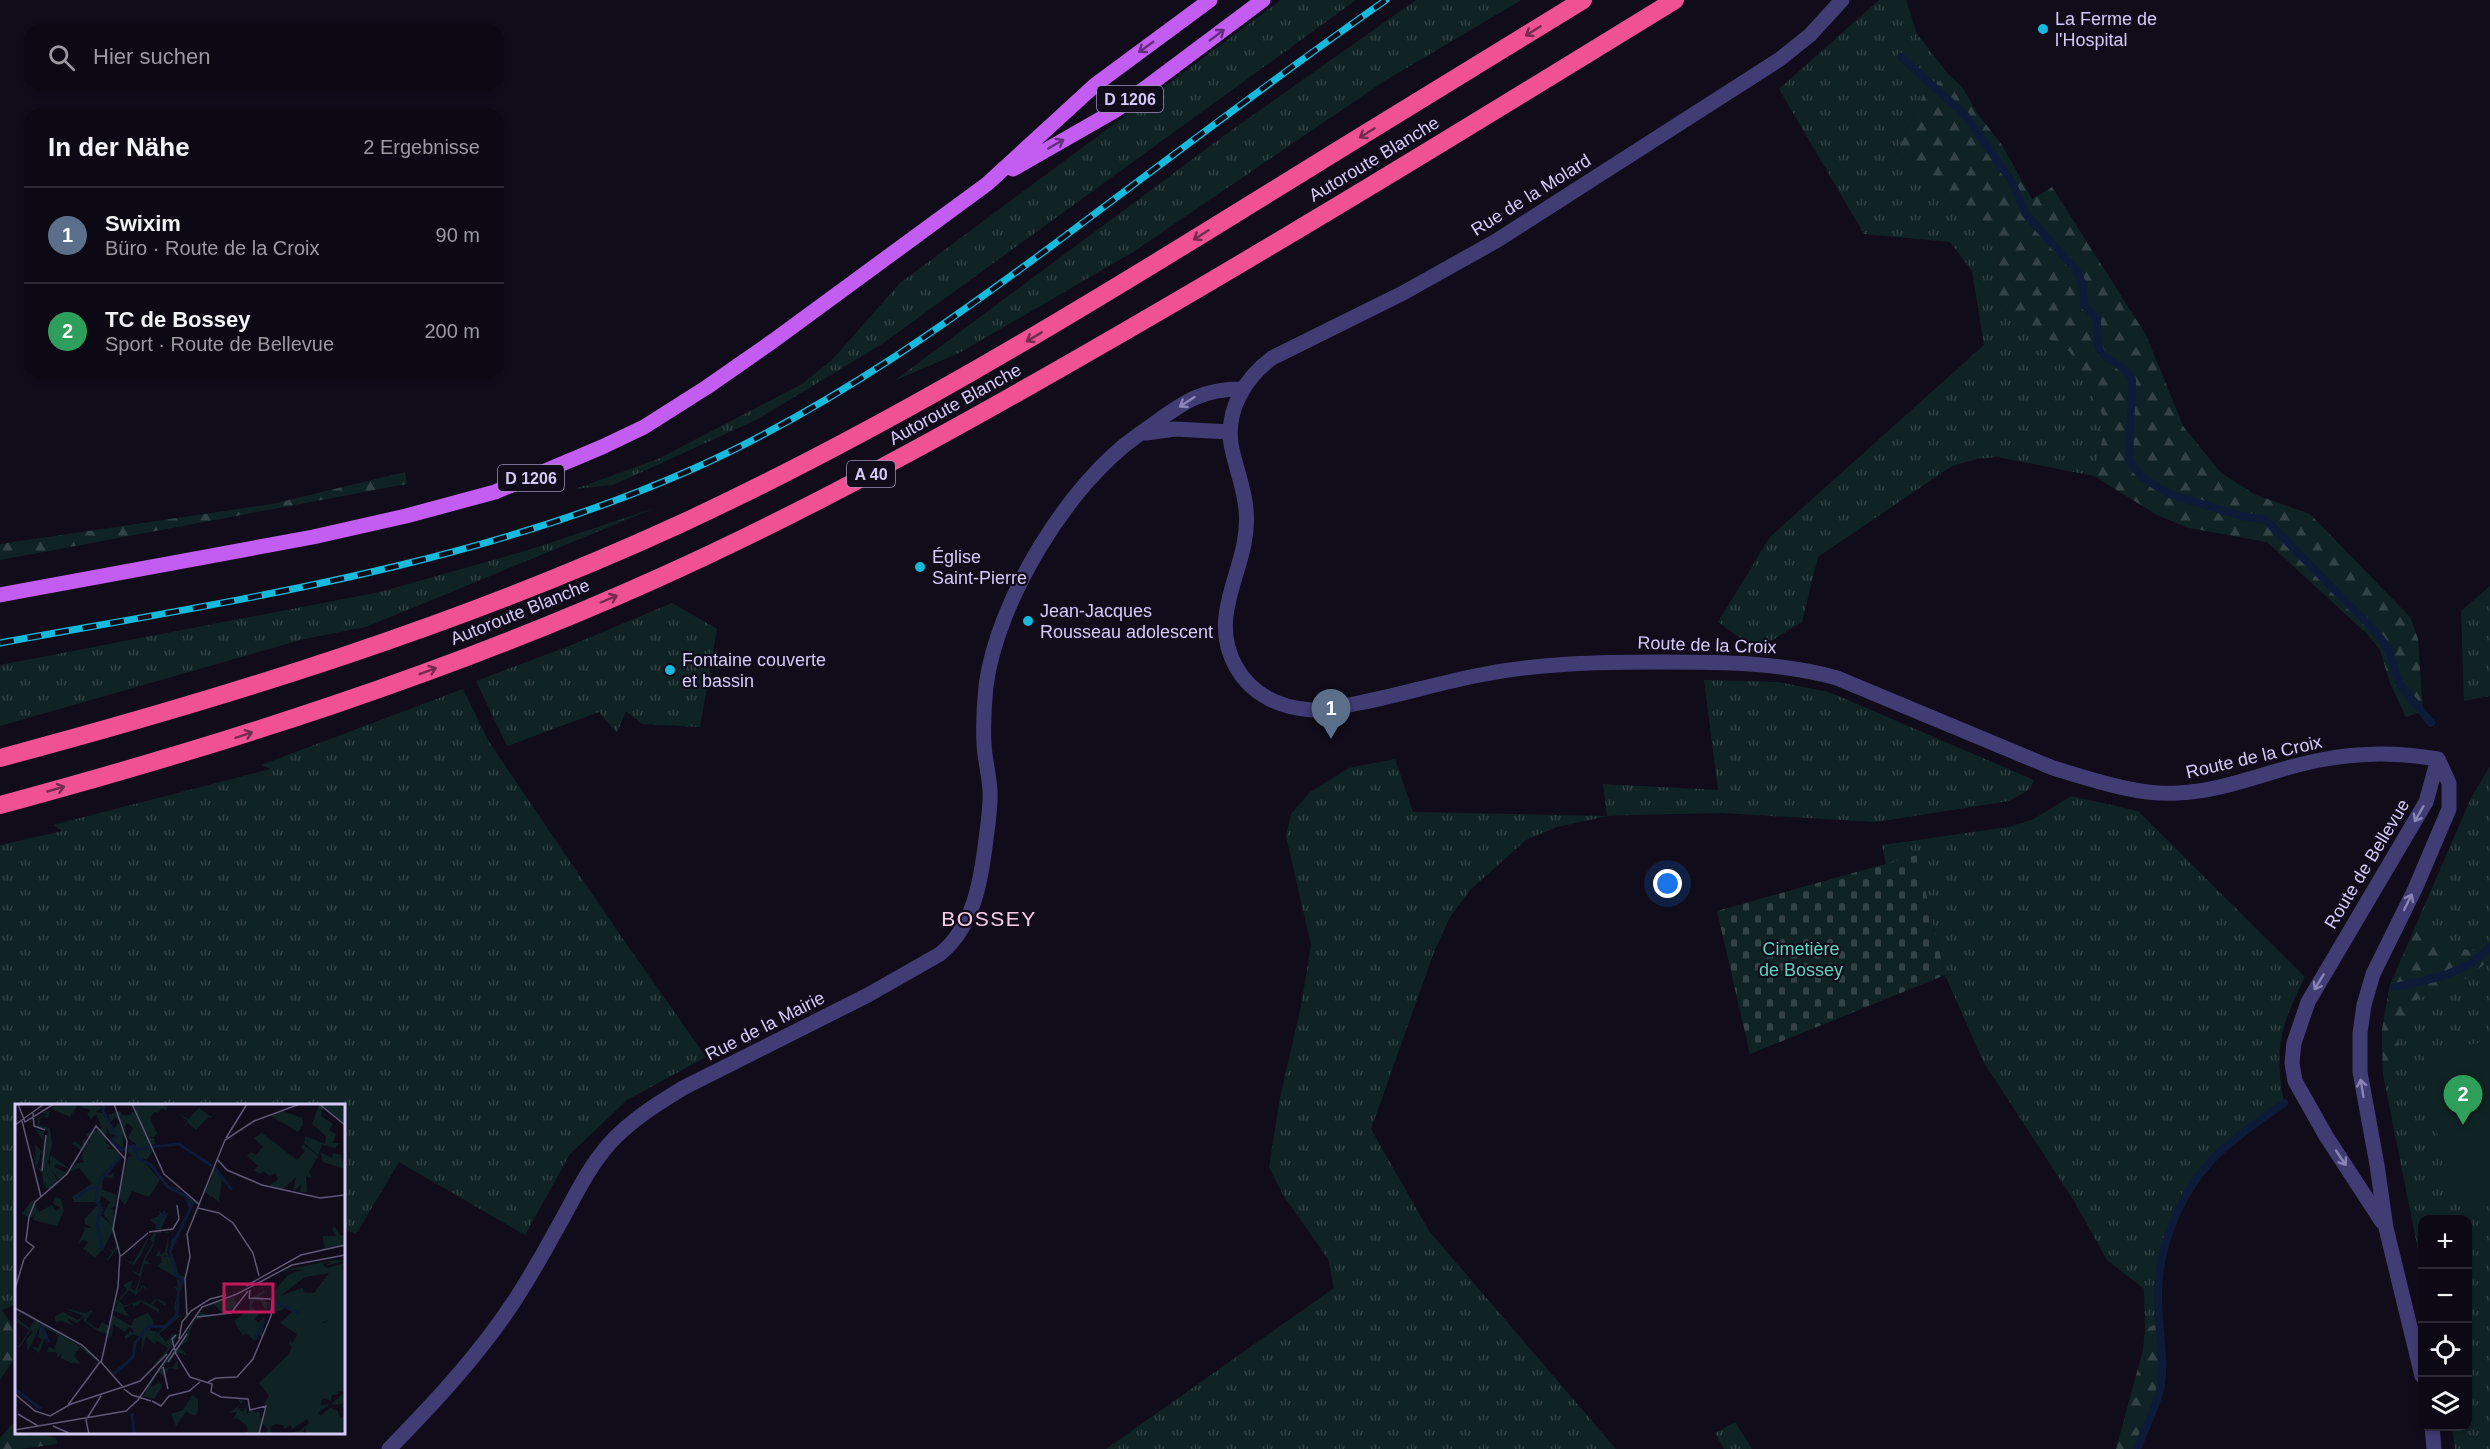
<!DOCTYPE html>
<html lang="de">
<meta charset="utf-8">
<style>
:root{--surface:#0c0914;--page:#15121d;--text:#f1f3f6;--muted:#9a9aa0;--line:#2c2a34;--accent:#7c3aed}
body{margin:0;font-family:Arial,sans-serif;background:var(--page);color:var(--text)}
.controls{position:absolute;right:18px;bottom:18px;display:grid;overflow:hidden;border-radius:12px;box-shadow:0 3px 9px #0003}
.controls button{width:54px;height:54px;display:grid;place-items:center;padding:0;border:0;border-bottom:2px solid var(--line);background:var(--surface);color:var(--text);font:30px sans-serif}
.you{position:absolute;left:1668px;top:884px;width:21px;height:21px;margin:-15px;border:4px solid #fff;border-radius:50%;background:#1a73e8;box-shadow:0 0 0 9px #1a73e833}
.badge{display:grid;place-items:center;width:39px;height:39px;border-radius:50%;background:var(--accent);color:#fff;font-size:20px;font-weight:700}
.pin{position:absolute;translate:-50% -50px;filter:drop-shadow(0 2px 3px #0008)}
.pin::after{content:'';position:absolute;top:32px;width:21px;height:18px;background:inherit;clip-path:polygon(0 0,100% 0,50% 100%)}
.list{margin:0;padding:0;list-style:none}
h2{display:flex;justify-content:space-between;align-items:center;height:78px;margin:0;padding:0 24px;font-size:26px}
h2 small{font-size:20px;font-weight:400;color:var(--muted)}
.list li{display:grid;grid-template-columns:39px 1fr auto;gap:18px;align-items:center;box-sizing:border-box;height:96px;padding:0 24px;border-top:2px solid var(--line)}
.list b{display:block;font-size:22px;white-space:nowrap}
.list p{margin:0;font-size:20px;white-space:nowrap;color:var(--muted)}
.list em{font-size:20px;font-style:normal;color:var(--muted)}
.icon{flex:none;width:33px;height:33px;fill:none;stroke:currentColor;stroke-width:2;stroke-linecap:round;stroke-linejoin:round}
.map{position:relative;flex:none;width:2490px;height:1449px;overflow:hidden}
.search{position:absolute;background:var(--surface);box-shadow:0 3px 9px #0003;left:24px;top:24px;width:480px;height:66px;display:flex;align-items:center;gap:15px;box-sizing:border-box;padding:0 21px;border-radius:18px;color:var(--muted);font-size:22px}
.panel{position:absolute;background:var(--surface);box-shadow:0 3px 9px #0003;left:24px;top:108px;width:480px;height:270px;border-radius:18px}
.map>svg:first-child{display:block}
</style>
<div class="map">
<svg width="2490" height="1449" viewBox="0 0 2490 1449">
<defs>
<pattern id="grass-tufts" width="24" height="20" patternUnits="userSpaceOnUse" patternTransform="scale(1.5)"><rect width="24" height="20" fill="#102324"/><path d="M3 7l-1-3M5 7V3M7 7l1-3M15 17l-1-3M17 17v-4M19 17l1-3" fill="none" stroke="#324245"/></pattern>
<pattern id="forest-firs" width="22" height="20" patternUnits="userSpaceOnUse" patternTransform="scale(1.5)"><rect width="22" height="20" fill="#102324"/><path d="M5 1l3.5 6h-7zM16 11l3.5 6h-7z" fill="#324245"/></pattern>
<pattern id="cemetery-stones" width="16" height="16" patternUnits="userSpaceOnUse" patternTransform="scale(1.5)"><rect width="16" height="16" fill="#102324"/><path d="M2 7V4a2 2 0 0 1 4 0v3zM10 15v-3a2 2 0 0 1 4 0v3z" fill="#324245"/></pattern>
</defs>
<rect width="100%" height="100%" fill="#100c1a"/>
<path fill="url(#grass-tufts)" d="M1281,0H1356L882,344L756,420L613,485L575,489L658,459L802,384L833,359L900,283Z
M1416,0H1521L1383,82L1133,252L959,353L894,381L1229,132Z
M1879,0H1906L1917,34L1948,74L1924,93L1897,153L2000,240L1997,286L2001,306L2021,322L2070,351L2106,422L2094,476L1997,457L1977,459L1952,466L1818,557L1802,622C1757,649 1762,654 1718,622L1770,537L1984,345L1972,271L1950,242L1864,234L1779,89Z
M655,508L366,627L304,639L0,726V665L380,592L525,551Z
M2490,586V696L2464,701L2461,611Z
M672,603L717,629L700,727L642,724L626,711L617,733L599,712L507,746L476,681L574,644Z
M1704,680L1778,682L1829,692L2034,780L2030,789L2009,801L1876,822L1722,813L1630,815L1608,816L1557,827L1526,840L1471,889L1450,917L1434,952L1371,1129L1429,1231L1616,1449H1106L1334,1288L1328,1259L1283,1195L1269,1167L1280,1098L1301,1006L1311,945L1286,836L1291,814L1310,792L1349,768L1395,759L1413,812L1607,816L1603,784L1718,790Z
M463,689L489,742L618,932L706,1057L627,1100L570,1154L525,1235L399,1162L356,1234L344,1229V1106H16V1304L0,1311V845L63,831L53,825L271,769L261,765Z
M2490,766V1449H2455L2452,1427L2468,1426V1220H2422V1270L2383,1075L2382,1030L2390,985L2471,798Z
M2071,796L2138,811L2305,977C2280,1027 2274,1048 2284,1103C2263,1118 2241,1133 2222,1150C2174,1194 2155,1259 2160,1322L2145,1329L2144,1289L2107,1260L2074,1201L1983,1061L1945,975L1917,856L1886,864L1882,845L2008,827L2032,820Z
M1735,1422L1752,1449H1724L1715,1433Z"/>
<path fill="url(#forest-firs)" d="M1948,74L1962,87L1978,114L2002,145L2032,199L2052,187L2146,335L2183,426L2221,473L2256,495L2310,514L2410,617L2418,639L2423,711L2406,717L2390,683L2380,650L2366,633L2267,542L2189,528L2157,515L2094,476L2106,422L2070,352L2021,322L2001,306L1997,286L2000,240L1897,153L1924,93Z
M405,472L407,484L0,560V544L272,504Z
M2414,931L2470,951L2490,946V960L2465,979L2409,1003L2399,1037L2396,1072L2383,1075L2382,1030L2390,985Z
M2,1310L16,1331V1356L0,1380V1311Z
M2160,1322L2161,1386L2137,1449H2116L2143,1350L2145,1329Z
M16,1420V1432L35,1433L56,1438L57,1444L21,1449H0V1438Z"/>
<path fill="url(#cemetery-stones)" d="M1917,855L1945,975L1750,1054L1717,911Z"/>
<path fill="#102324" d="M2490,1041V1197L2450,1204L2423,1053Z"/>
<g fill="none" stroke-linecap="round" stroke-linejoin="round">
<path stroke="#0e1b38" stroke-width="8" d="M1901,57L1966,116L2012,182L2025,213L2076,270L2082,283L2084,305L2097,319C2097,327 2096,340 2099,348C2106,364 2123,361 2132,380L2129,461L2142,477L2169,494L2241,516L2266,520L2373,629L2388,648L2399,683L2431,723
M2395,987C2429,980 2466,974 2490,947
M2137,1449C2144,1430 2158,1404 2161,1385C2165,1356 2158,1326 2158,1298C2157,1245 2183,1185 2222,1150C2241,1133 2263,1118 2284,1103"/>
<path stroke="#423c75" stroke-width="15" d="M1842,0L1810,35L1780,59L1496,241L1403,293L1272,358C1245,378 1226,410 1231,444C1235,466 1244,487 1246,509C1252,567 1205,611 1236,667C1252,695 1280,708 1312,710C1325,710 1340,707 1354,704C1397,696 1438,683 1480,675C1540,663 1600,662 1661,662C1721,662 1779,662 1837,678L2053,768C2090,779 2139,796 2178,793C2227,791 2272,769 2320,760C2360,752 2398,752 2438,759
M1146,433L1175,429L1230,432
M2382,1222L2326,1136L2295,1081L2292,1063L2294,1043L2308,1002L2426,802L2438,759
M2422,1376L2386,1228L2377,1165L2360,1072V1033L2364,1005L2373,974L2415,889L2449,809V783L2438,759
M2432,1426L2434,1449
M389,1449C434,1403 477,1357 513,1303C528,1280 542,1256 555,1232C573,1201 586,1170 610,1143C631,1120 657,1104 683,1088L868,995L940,954C974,926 981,881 986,839C988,823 991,806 990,790C989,775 985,760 984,745C983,725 984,705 986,686C997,601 1068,484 1138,435C1176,409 1195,388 1243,389"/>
<path stroke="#c35cf0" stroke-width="15" d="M1013,169L1116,110L1263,0
M0,595L313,537L406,516L495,492L602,447L644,427L707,387L773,341L987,184L1095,85L1210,0"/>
<path stroke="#ef5192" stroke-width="18" d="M0,758C232,696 460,625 678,525C875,434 1059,323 1243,209C1356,139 1469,70 1583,0
M0,805C223,745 445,674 656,579C807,511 952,431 1096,348C1291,236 1483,118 1675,0"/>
<g stroke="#15badc" stroke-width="7">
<path id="rail" d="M0,643C235,600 475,566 695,468C833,406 957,317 1077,227C1180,150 1281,73 1386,0"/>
</g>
<use href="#rail" stroke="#100c1a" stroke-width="4.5" stroke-dasharray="14" stroke-linecap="butt"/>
</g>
<defs><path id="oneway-shaft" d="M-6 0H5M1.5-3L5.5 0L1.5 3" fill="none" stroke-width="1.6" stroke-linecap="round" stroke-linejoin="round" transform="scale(1.5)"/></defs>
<g stroke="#742b50">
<use href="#oneway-shaft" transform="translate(1533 31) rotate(148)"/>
<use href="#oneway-shaft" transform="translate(1367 133) rotate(148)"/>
<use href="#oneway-shaft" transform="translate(1201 235) rotate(148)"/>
<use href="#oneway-shaft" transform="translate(1034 337) rotate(149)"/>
<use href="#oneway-shaft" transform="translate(609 599) rotate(-23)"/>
<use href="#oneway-shaft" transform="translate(428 671) rotate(-20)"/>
<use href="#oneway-shaft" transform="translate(244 735) rotate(-18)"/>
<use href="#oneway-shaft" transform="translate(56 789) rotate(-16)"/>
</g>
<g stroke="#61307a">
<use href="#oneway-shaft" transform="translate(1217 35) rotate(-37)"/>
<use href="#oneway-shaft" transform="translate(1146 47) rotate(144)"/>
<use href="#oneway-shaft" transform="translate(1056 144) rotate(-30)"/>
</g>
<g stroke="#8b84b8">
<use href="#oneway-shaft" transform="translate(1187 402) rotate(147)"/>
<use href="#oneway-shaft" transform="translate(2419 814) rotate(120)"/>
<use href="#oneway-shaft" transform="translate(2408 902) rotate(-64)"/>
<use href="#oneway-shaft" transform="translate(2319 982) rotate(121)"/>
<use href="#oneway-shaft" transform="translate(2362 1088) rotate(-99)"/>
<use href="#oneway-shaft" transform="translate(2341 1158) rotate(56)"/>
</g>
<g fill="#15badc" stroke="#100c1a" stroke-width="2">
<circle cx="2043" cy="29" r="6"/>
<circle cx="920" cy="567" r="6"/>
<circle cx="1028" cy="621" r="6"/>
<circle cx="670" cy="670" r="6"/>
</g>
<g text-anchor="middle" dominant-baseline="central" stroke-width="4.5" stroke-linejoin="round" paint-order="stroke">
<g fill="#100c1a" stroke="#9992b7" stroke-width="1.5">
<rect x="1097" y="86" width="66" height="26" rx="4.5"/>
<rect x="847" y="461" width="48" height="26" rx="4.5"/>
<rect x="498" y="465" width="66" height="26" rx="4.5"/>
</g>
<g font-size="16" font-weight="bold" fill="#d4cbfa">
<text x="1130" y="99">D 1206</text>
<text x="871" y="474">A 40</text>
<text x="531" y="478">D 1206</text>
</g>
<g font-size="18" fill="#d4cbfa" stroke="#100c1a" text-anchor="start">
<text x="2055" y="19">La Ferme de<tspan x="2055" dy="21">l'Hospital</tspan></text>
<text x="932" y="557">Église<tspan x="932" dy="21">Saint-Pierre</tspan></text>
<text x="1040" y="611">Jean-Jacques<tspan x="1040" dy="21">Rousseau adolescent</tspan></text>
<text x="682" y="660">Fontaine couverte<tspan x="682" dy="21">et bassin</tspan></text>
</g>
<g font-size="18" fill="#d4cbfa" stroke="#100c1a">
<text transform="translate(1374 159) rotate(-31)">Autoroute Blanche</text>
<text transform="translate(1531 195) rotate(-32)">Rue de la Molard</text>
<text transform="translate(955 404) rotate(-29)">Autoroute Blanche</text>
<text transform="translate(520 612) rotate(-22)">Autoroute Blanche</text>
<text transform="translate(1707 645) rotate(2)">Route de la Croix</text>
<text transform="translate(2254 757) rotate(-13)">Route de la Croix</text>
<text transform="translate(2367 864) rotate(-59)">Route de Bellevue</text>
<text transform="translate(765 1026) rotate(-27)">Rue de la Mairie</text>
</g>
<g font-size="18" fill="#5fd2bd" stroke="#100c1a">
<text x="1801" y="949">Cimetière<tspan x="1801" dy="21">de Bossey</tspan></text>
</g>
<g font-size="21" letter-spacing="1.5" fill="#facde6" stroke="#100c1a">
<text x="989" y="918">BOSSEY</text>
</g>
</g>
<g transform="translate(15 1104)">
<rect width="330" height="330" fill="#100c1a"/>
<path d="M35,6V7L33,14L28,12L25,15L24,21L35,24L37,40L33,58L42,77L38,84H31V77L29,83L27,69L21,63L16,41L21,58L20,40L26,47L22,63L26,65L28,36L14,17L20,25L29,28L27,67L33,27L19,22H23V14L32,10L26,9ZM200,63L207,76L204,97L209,101L196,92L191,99L195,92L190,87L187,92L186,97L185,99L184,100H174L172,93L185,100L187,92L196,75L198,64L200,63L203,65ZM93,65V72L100,68L97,74L88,73L85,98H59L57,93L76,80L65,66L76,79H77L74,83ZM40,93L46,95L49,107L42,122L18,116L20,109L17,114L7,110L17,96L24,108L37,101L41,107L45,104L38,99ZM144,106L148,112L154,108L146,124V129L154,128L152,151L147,152L152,153L159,172L142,162L139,166L143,161L147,158L146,152H141L144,146L146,151L150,148L154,129H141L139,140L130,156L136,160H129L122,189L128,181L134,187L128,183L121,191L114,186L104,197L109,202L126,196L135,200L142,194L139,199L143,195L151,199L150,202L143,196L137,201L144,205V209L126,198L119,203L117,200L108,204L115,213L99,207L103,196L112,186L108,181L118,176L115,184L120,187L125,173L116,166L124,170L130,152L138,139L135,135L127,149L119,161L106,154L118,159L136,129L125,153L139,128L143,123L135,116L145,111ZM320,123L326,132L330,130V140L287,150L310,144L307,132H321L317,125ZM319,156L330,157L310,162L317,158L308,159L309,162L312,164L330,159L327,165L330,167V201L318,214L306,219L273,203L258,210L260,186L273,171L288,165L265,167ZM314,169L299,189H290L287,184L265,192L290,173ZM246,180L250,188L244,193L254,199L251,206L245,196H239L236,202L244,210L240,215L243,219L250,212L247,233L243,230L240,237L231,229L228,232L219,217L235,205L234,196L248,187ZM223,192L219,195L223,200L219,204L206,208L199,200L185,208L193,211L179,217L190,218L192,228L190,218L179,217L172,237L165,243L172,251L160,248L147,265L158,263L163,255V265L154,264L149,273L143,267L134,285L145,278L147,283L139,295L128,292L142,266L169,235L181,211L198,199ZM49,204L70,209L78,206L71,217L83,225L87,218L96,223L95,231L83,227L69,217V213L62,219L52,214L58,222L47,217L41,218L39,213L48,208L63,216L68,212ZM6,207L7,208L2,214L14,224L20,216L74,247L84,258L77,268L83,258L65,243L59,252L66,260L56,259L46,254V249L43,254L41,248H32L34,242L39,246L44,231L29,223L35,239L30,234L24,249L17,243L23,244L27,235L23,233L25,222L13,247L11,236L18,228L16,226L5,243L0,242H4L14,226L0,217ZM133,209L139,218L138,221L132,220L129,228H140L142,234L147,237L143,234V229L148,224L163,212L167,211L144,230L151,238L158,230H164L158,239L159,230L157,241L150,240L156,244L141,260L126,251L127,234L118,230L111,235L109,233L115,227L118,229V225L113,223L110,228L98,220L97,231L93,237L97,211L116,222L119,215ZM131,232L139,240L142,237L153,244L140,260L126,251ZM177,291L183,295V307L180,312L171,308L161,322L156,310L168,306Z" fill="#102324" fill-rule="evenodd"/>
<path d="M330,0V21L308,4L306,12L318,20L314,26L321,30L318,39H325L320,44L307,41L303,51L289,39L290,32L310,40L311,32L297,20L304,1ZM184,4L196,13L203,5L196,14L193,13L181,26L173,19L167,25L173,17L163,9L173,15ZM247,29L282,56L290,47L286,43L288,40L303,52L294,68L297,74L291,72L292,88H285L287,80L278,88L281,73L267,86L254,82L263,75L260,69L255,72L248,67L245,70L239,66L243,62L232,52L236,48L241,51L248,43L239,34ZM86,98V111L98,122L107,151L100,133L103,144L93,156L89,153L93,155L97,148L92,143L98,147L102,141L97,128L88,146L93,150L87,146L80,154L73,148L69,155L72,147L68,145L73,138L68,136L63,140L70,125L67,123L78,124L70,120V114ZM168,123L156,146L164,171L170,173L161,201L163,212L151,223H135V227H140L143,229L144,235L148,233L150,240L156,241V233L158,231L163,230L157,242L151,247L154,243L143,235L140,228H128L130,220L136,213L132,220L148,222L161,210L159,204L163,187L158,182L163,184L162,176L168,177L159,172L152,157L150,143L155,155L156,137ZM330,201V304L326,303L329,299L324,301L326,296L323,301L316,300L330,288L322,287L324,290L317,291L316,297L308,294L305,301L315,300L303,309L306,311L315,304L323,307L325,314L330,312V325L323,330H291L290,323L288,330H272L286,326L294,319L292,315L277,325L276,321L269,325L268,321L260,320L255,323L257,330H251L253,325L247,319L252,305L249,299L254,292L244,279L273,251L277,243L274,240L275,235L277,240L282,230L265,219L279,206L309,219ZM223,295L228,297L226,300L222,304L228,308L231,301L232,311L234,307L245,308V315L249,310L244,330H228L233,327L231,321L221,314L217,317L222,308L214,309L226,300Z" fill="#102324"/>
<path d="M42,0H59L62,2L55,13L36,5ZM69,0L88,3L81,8L91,10L99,31L94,30L92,23L91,39L96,41L92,45H99L105,51L95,67L92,65L78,80L64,64L54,68L62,59L69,58L66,54L72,40L68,47L57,40L59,37L67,43L68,35L77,39L70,30L87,24L81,10L76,15L72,10L76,6L65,3ZM117,0H153L151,7L147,4L143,9L136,7L139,8L135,14L142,29L139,33H132L139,34L140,40L132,42H136L137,48L132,56L128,54L127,55L145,76L134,93L117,87L110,101L103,93L113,53L118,52L113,49V40L119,46L121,40L113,34L118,24L113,19L109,23L108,44L97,36L101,32L99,24L105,18L100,13L96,18L93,11L105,7L107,11H114L121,6ZM268,7L287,14L288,21L283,28L256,12ZM305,48L317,54L318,49L326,51L327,59L330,54V65L308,58ZM35,51L55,65L41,60L39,63L52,69L44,75L35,64ZM86,85L102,91L100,102L95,105L99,106L98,122L88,110L95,98L85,91Z" fill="#102324"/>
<path fill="none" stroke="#0e1b38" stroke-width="3" d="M89,0L88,7L101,32L97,36L101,42L107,46L118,42L123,54L136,61L153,83L171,92L174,101L178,99L155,147L161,170L168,177L164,180L162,211L151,223L133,222L120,239L118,253L113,258M119,45L164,40L197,62M200,64L217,86M83,80L105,53M82,82L81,97L87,106L82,118L87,145M61,95L72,85L81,83M141,125L150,107M263,199L284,210M25,221L34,238M240,235L249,217M98,270L113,258M0,285L26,305M117,309L119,330"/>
<path fill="none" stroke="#5e5874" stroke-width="1.5" d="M3,0L10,18L39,0M99,0L112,37L110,56M117,0L149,70L185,101M304,0L330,21M18,9L19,22L30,26M7,17L26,93M0,21L29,0M211,34L232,0M202,55L212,66L247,81L305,94L330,91M27,67L31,31M183,104L204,109L218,119L238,149L244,172M134,128L158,125L164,115L162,101M106,152L133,129M231,182L286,151L330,141M0,185L9,155L19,143L11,137L14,113L20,98L52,70L81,22L110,55M235,186L234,194L256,195M0,204L67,241L84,257M172,211L170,175L175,153L172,130L210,36L239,17L285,0M182,213L216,209L233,187M161,231L157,235L161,250L175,273L197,280L196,288L206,293L233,295L235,306L251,302L244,330M164,235L167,218L176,207L195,195L211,191M85,257L108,283M153,258L172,230M86,259L103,183L105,151L98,125L110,56M148,263L153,285M193,278L201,274L222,273L238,255L256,212L257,195M108,283L125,277L152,250M109,285L117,291L136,297M0,290L20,307L35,312L56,300L108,283M137,297L146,302L154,292L174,287L185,278M53,301L85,258M3,310L23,322M38,322L56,330M0,326L111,307L123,296L187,203L222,190L277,161L330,151M74,330L71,316L86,292"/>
<path fill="#c2185b" fill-opacity="0.15" stroke="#c2185b" stroke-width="3" d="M209,180H258V208H209Z"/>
<rect width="330" height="330" fill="none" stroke="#d4cbfa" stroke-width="3"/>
</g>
</svg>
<div class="controls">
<button>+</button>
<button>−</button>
<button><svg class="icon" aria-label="locate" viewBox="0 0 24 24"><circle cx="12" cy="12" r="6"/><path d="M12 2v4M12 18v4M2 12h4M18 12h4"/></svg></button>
<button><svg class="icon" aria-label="layers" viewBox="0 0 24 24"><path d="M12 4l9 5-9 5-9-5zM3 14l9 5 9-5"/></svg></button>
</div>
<div class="you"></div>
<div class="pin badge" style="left:1331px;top:739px;background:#5c6f8a">1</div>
<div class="pin badge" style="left:2463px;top:1125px;background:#2e9e5b">2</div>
<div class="search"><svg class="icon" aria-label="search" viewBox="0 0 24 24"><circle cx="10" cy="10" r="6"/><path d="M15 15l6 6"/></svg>Hier suchen</div>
<section class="panel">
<h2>In der Nähe<small>2 Ergebnisse</small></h2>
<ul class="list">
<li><span class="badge" style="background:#5c6f8a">1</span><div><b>Swixim</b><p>Büro · Route de la Croix</p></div><em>90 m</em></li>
<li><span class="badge" style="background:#2e9e5b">2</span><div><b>TC de Bossey</b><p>Sport · Route de Bellevue</p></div><em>200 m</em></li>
</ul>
</section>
</div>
